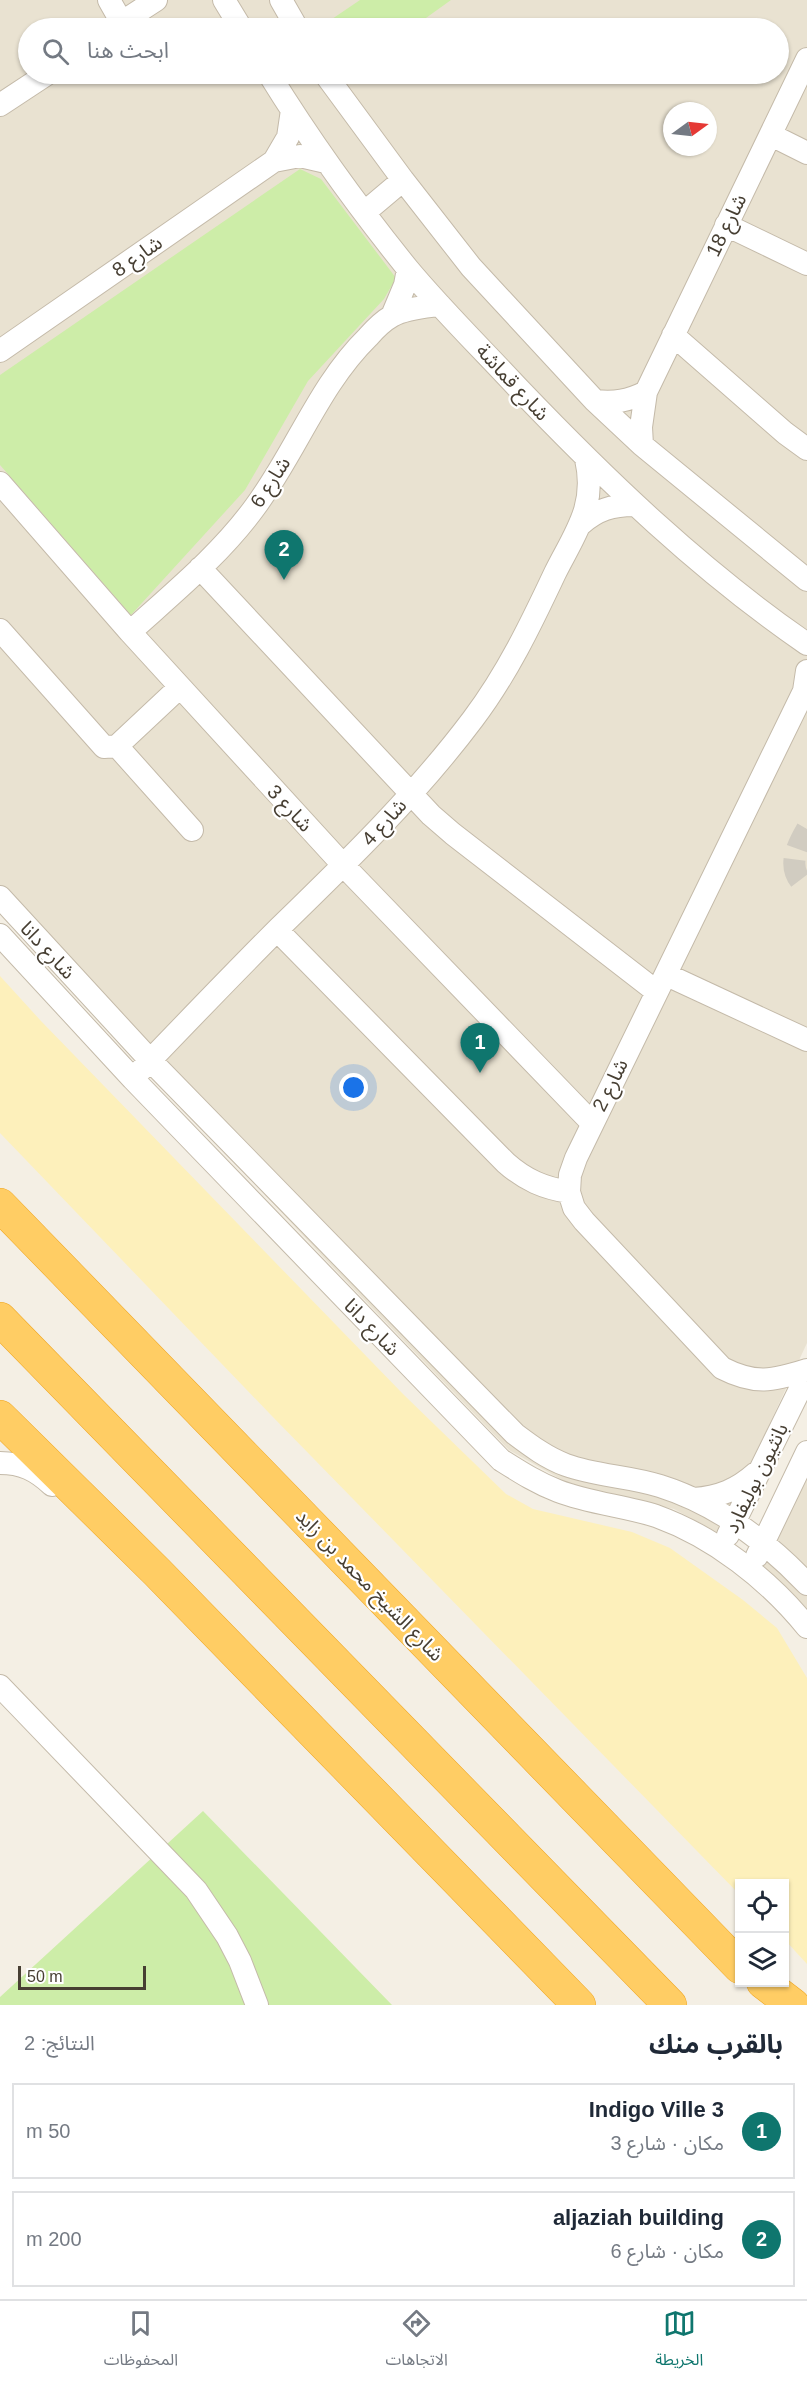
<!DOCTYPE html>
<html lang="ar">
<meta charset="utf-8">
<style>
:root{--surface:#fff;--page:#f2f2f3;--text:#1f2937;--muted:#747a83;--line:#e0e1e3;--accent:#0f766e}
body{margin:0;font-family:Arial,"Noto Sans Arabic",sans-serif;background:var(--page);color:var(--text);direction:rtl}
.controls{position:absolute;right:18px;bottom:18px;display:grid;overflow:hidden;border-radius:0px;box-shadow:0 2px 4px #0004}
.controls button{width:54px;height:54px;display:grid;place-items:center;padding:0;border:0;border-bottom:2px solid var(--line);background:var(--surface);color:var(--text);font:30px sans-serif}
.compass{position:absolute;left:663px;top:102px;width:54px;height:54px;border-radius:50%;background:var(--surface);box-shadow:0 2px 4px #0004;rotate:75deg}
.scale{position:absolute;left:18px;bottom:15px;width:128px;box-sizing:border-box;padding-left:6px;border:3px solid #473f33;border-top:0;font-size:16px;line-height:21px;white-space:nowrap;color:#473f33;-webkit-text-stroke:4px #fff;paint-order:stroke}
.you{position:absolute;left:354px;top:1088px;width:21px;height:21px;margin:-15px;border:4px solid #fff;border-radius:50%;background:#1a73e8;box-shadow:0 0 0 9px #1a73e833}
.badge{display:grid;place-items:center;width:39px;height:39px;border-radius:50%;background:var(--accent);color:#fff;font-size:20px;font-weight:700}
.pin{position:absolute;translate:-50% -50px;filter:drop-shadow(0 2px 3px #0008)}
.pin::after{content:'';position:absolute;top:32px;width:21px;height:18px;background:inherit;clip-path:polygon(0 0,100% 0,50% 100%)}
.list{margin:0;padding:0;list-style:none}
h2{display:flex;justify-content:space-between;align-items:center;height:78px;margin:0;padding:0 24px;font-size:26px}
h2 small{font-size:20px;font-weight:400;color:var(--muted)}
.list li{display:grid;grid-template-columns:39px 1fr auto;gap:18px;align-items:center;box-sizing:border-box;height:96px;margin:0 12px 12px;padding:0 12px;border:2px solid var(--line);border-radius:0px}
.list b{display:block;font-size:22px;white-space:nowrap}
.list p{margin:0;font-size:20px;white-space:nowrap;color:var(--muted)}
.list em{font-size:20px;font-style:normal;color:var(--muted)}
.icon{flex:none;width:33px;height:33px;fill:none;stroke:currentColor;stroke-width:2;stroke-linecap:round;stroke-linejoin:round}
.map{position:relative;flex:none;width:807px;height:2005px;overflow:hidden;direction:ltr}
.search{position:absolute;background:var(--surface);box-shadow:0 2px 4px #0004;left:18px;right:18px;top:18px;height:66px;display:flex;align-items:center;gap:15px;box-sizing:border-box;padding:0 21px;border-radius:33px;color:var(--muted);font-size:22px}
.sheet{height:294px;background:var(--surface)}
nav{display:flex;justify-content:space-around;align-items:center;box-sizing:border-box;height:84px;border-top:2px solid var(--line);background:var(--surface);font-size:16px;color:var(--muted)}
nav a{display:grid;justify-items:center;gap:3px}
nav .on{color:var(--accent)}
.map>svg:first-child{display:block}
</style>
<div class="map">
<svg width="807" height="2005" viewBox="0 0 807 2005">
<rect width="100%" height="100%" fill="#f4efe4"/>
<path fill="#e9e2d1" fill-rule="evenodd" d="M0,0H807V1343L719,1533L674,1509L573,1486L509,1450L327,1261L0,912ZM28,28H778V74H28ZM672,111H708V147H672Z
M807,1451V1629L750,1571Z"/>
<path fill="#cdeda8" d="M360,0H451L412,28H338L332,19Z
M300,169L321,179L396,278L384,299L308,381L245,490L131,615L0,465V375Z
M203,1811L392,2005H0V1997Z"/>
<path fill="#fdf0bb" d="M0,976L41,1021L403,1394L506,1494L533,1509L632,1532L670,1548L743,1600L777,1628L807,1678V1964L785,1940L784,1884H740L739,1894L270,1414L0,1133Z"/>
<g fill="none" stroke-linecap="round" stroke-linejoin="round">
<path stroke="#d1ccc1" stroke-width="22" stroke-dasharray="22 11" stroke-linecap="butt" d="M807,829C796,848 785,870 807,887"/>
<g stroke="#c4baa9" stroke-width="24">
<path id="minor" d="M109,0L122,23
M224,0L241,28
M281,0L297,28
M113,28L156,0
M269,74C311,142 358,207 408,269C443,311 482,349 519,389C608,482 701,571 807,644
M325,74L403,180L471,267L595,401L642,445L807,580
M0,105L47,74
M771,135L807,153
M274,161L300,156L326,162
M365,212L403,180
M726,225L807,264
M392,316L405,285L408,269
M673,335L785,433L807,449
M0,351L274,161L288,137L292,110
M595,401C615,403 628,401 646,392
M642,445L641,427L646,392L807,59
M0,483L130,632L344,866L592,1123
M581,524C597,510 612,505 634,505
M200,568L431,815L453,834L657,992
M0,630L104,747L117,746L180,687
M130,632C173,593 220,555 255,507C296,452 319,385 368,337C375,329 383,321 392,316C406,308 425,307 440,305
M807,671L804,691L576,1158L570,1175L569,1192L574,1208L584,1221L722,1368C755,1385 773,1381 807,1370
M117,746L192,830
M0,897L150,1060L515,1434C531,1446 547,1458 566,1465C596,1476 629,1476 660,1486C717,1504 767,1542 807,1584
M277,930L506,1163C525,1180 544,1188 569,1192
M0,935L133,1079L501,1460C520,1472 537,1483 558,1491C589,1503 624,1506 656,1516C714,1537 768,1579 807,1627
M667,975L807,1040
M140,1071C186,1023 232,975 279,928C347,862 416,795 473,719C507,674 531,624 555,573C575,533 597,506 586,459
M0,1463C22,1463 36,1470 52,1485
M694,1499C719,1497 737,1490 756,1473
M728,1535L807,1375
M757,1556L807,1452
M0,1686L196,1890L227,1936L240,1961L257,2005"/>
</g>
<g stroke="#efa623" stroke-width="34">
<path id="highway" d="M0,1205L740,1967
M0,1319L670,2005
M0,1417L157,1572L579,2005
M763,1982L793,2005"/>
</g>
<use href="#minor" stroke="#fff" stroke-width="22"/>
<use href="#highway" stroke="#ffcd64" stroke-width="33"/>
</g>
<g text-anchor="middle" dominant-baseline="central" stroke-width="4.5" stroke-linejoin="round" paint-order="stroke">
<g font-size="20" fill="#473f33" stroke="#fff">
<text transform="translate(726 225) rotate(-64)">شارع 18</text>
<text transform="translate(137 256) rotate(-35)">شارع 8</text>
<text transform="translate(513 382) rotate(47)">شارع قماشة</text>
<text transform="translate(270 482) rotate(-57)">شارع 6</text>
<text transform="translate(290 808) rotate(47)">شارع 3</text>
<text transform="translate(384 822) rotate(-48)">شارع 4</text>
<text transform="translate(48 950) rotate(47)">شارع دانا</text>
<text transform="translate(610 1085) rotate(-64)">شارع 2</text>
<text transform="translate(372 1327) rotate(46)">شارع دانا</text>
<text transform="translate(756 1478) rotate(-64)">بانثيون بوليفارد</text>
<text transform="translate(370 1585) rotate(46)">شارع الشيخ محمد بن زايد</text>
</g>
</g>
</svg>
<div class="controls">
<button><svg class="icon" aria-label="locate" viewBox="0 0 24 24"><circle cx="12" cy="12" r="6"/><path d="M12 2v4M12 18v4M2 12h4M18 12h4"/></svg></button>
<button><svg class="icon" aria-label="layers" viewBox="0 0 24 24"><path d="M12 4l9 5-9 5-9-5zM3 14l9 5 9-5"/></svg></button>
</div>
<svg class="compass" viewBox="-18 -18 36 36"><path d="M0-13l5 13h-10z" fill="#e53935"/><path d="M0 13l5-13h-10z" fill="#747a83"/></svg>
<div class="scale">50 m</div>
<div class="you"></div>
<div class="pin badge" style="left:480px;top:1073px">1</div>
<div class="pin badge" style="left:284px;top:580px">2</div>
<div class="search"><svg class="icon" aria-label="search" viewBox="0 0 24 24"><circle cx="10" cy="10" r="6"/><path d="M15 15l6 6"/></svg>ابحث هنا</div>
</div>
<section class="sheet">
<h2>بالقرب منك<small>النتائج: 2</small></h2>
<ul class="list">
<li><span class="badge">1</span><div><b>Indigo Ville 3</b><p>مكان · شارع 3</p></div><em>50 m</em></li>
<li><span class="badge">2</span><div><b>aljaziah building</b><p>مكان · شارع 6</p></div><em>200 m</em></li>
</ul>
</section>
<nav>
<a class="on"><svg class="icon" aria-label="map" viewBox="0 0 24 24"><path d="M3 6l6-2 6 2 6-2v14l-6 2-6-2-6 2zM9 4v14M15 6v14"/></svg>الخريطة</a>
<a><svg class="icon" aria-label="directions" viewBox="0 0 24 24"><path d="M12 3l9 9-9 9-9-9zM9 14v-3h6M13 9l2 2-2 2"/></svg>الاتجاهات</a>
<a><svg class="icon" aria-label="saved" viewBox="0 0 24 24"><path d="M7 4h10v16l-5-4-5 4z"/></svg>المحفوظات</a>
</nav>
